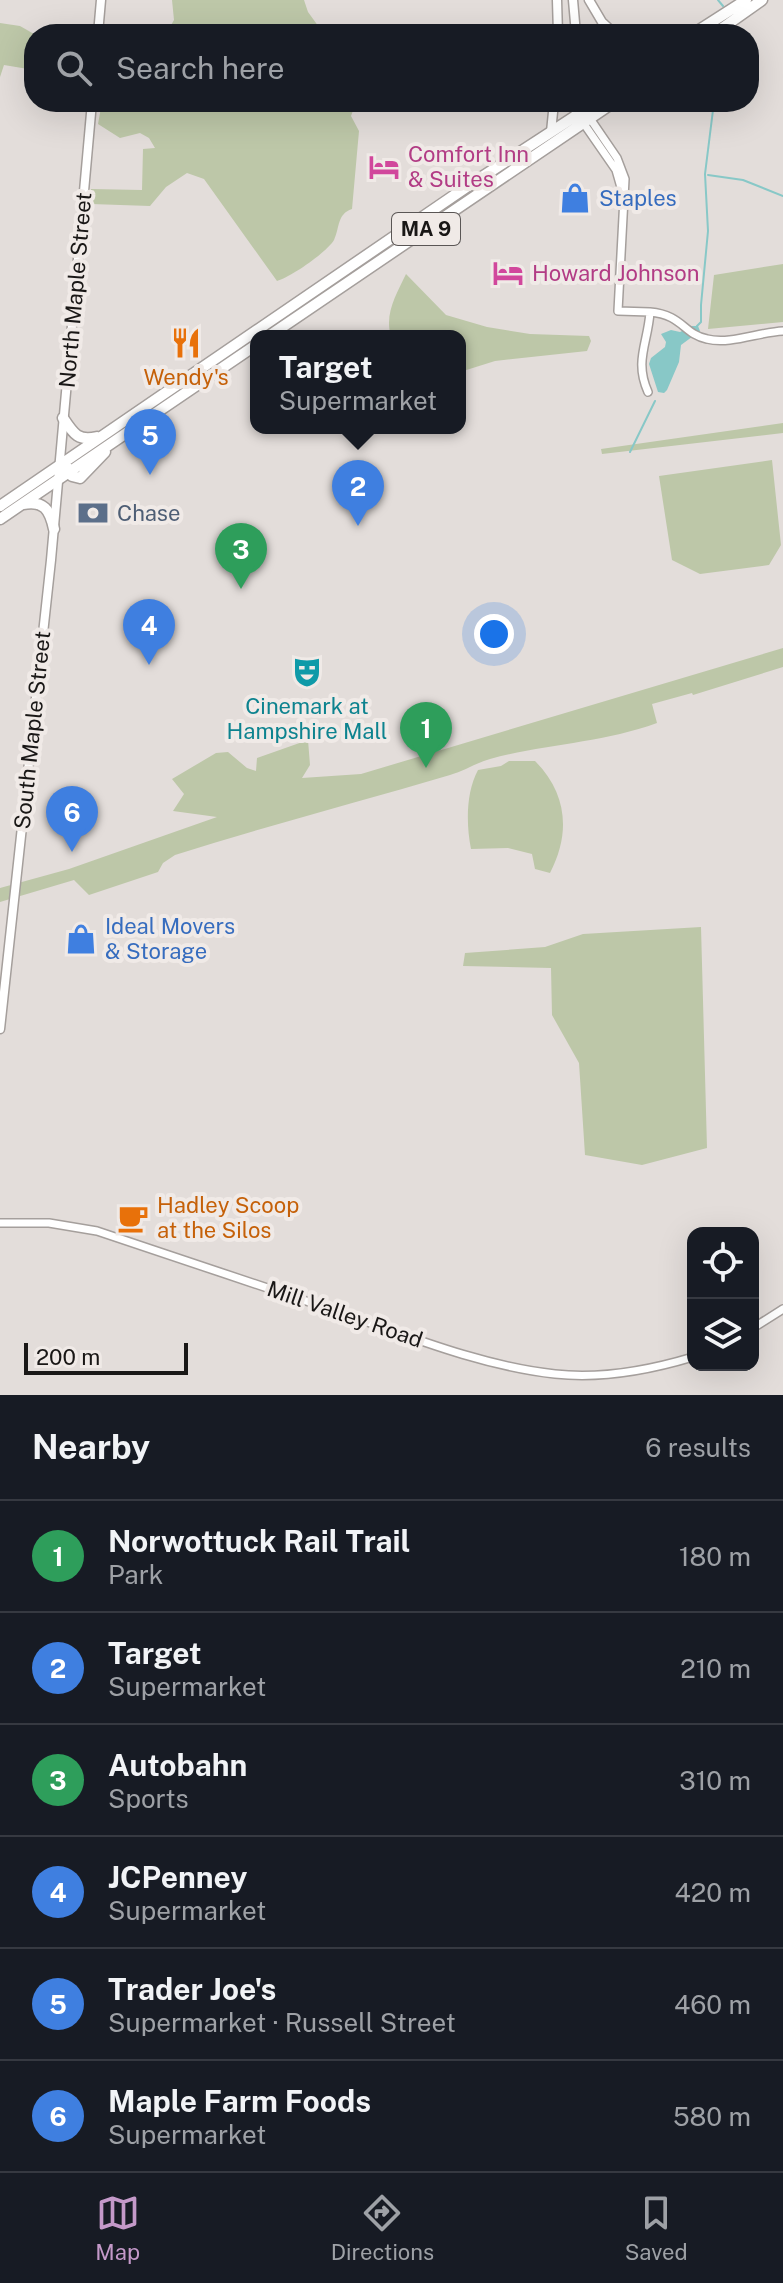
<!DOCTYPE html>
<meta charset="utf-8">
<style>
:root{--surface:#171b24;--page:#20242c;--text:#f1f3f6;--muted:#9ea1a6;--line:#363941;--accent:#c499c9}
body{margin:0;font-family:"Public Sans",sans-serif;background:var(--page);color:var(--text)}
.controls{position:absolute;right:24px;bottom:24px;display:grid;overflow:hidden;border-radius:16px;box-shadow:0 8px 32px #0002}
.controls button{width:72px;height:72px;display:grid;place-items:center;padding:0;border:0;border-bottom:2px solid var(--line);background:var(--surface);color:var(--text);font:40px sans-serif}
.scale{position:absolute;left:24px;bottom:20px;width:164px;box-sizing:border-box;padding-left:8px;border:4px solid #191716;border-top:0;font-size:22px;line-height:28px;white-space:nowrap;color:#191716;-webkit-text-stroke:6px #f0eae7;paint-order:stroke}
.you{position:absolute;left:494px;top:634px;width:28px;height:28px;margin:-20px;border:6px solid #fff;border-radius:50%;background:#1a73e8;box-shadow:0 0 0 12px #1a73e833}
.badge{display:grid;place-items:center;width:52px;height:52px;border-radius:50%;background:var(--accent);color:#fff;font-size:26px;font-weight:700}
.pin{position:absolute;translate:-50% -66px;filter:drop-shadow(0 2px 4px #0008)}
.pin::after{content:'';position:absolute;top:42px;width:28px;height:24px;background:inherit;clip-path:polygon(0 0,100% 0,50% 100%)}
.popup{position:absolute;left:250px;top:330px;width:216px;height:104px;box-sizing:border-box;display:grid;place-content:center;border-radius:16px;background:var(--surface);filter:drop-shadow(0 2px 6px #0005);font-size:26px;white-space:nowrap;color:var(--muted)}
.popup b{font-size:30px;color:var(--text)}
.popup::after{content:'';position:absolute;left:50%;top:100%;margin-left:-16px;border:16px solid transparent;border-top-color:var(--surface)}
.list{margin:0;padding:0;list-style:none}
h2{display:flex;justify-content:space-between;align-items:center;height:104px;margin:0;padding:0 32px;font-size:34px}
h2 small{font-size:26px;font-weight:400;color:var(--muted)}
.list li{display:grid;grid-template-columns:52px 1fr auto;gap:24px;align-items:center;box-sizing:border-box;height:112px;padding:0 32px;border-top:2px solid var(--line)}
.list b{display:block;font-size:30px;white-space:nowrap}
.list p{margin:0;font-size:26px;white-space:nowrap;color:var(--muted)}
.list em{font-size:26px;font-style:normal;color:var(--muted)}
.icon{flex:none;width:44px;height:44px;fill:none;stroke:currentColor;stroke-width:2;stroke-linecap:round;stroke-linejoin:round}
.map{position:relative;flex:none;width:783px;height:1395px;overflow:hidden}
.search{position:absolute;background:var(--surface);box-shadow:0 8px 32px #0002;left:24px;right:24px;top:24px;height:88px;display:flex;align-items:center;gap:20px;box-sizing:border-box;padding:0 28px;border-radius:32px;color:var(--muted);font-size:30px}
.sheet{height:776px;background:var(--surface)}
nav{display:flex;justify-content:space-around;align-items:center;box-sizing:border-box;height:112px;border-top:2px solid var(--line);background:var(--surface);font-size:22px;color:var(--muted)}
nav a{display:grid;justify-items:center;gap:4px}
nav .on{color:var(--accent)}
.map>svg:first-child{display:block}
</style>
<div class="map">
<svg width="783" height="1395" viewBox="0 0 783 1395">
<rect width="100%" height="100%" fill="#e3ddda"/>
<path fill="#bdc7a8" d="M172,0H304L308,12L324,34H166L174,20Z
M0,23L20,26L34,34V70L4,65L0,77Z
M102,102H151V111L183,112L185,102H360L355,105L351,116L359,131L352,209C337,214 340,227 334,240C327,252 291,277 277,281L204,179L187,173L166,187L150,206L91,204V189L142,190L143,149L155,148L149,138L140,133L120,138L98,124Z
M783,264V322L708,329L714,275Z
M406,274L446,315L487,327L530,334L589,336L591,341L587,351L495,361L460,372V336H391C384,314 397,293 406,274Z
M783,423V433L602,454L601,449Z
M772,460L781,545L769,565L700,574L672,560L659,476Z
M783,648V667L693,695L692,693L652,704L657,723C602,743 545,744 490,759C476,763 464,771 450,775C359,802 266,826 175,855L163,863L158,872L89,895L74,880L0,902V888L69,869L217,817L173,811L184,794L172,779L216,753L228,752L247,768L256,771L257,758L308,740L310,765L302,778L361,774Z
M509,761H535C567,793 571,833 550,873L535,869L532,854L508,848L471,849C466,824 466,792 478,770L501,766Z
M701,927L707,1148L642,1165L585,1155L579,1063L552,1015L551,968L463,966L465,953L545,947L583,934Z"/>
<path fill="#88c8c7" d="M692,326H698L700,331L681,345L679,362L667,390L664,393L658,392L649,364L651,358L665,347L666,342L661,334L671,330L680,332Z"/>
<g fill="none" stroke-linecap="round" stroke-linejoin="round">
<path stroke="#88c8c7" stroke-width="2" d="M718,0L723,6
M736,34L738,28
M708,175L743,180L783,196
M697,326L701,322V305L708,231L705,174L714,102
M630,452L655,401"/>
<g stroke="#a59f9c" stroke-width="10">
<path id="minor" d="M589,117L617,158L625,179L618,311L650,312
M582,121L616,170L622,191
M648,392C634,361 648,343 650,312C683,315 683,334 707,339C730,345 759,332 783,331
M0,1223H49L97,1231C180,1259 262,1286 345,1314C413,1338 483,1366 555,1374C600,1379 650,1370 693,1357
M753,1328L783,1309"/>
</g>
<g stroke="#a59f9c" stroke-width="11">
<path id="major" d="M557,0L558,34
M573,0L576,34
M589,0L602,22L615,34
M98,34L101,0
M569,102L580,117
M551,132L554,102
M0,1029L51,560L92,102"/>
</g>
<g stroke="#a59f9c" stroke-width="13">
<path id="highway" d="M693,34L746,0
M714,34L762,0
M269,336L614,102
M63,418C73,433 78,442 97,437
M67,467L72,476L80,478L105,452
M23,504C44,500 50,510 54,529
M0,506L465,188L597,102
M0,519L256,345"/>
</g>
<use href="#minor" stroke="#fff" stroke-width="7"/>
<use href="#major" stroke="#fff" stroke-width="8"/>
<use href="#highway" stroke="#fff" stroke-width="10"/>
</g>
<defs>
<g id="hotel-bare" transform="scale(2.4)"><path d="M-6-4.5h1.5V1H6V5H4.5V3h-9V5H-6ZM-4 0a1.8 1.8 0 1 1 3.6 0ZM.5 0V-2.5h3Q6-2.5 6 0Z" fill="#d1479c" stroke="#f0eae7" stroke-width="2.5" paint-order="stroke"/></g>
<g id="shop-bare" transform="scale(2.4)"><path d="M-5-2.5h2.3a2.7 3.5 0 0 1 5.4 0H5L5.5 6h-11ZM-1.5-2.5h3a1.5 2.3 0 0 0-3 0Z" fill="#3f7fe0" stroke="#f0eae7" stroke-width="2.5" paint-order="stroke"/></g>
<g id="restaurant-bare" transform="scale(2.4)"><path d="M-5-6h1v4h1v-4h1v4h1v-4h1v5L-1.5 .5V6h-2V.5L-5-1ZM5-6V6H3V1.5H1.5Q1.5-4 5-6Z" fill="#e8710a" stroke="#f0eae7" stroke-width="2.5" paint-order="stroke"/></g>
<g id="bank-bare" transform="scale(2.4)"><path d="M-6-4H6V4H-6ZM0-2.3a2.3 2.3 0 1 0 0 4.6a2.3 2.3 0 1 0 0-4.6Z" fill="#5c6f8a" stroke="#f0eae7" stroke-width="2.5" paint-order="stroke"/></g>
<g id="theatre-bare" transform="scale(2.4)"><path d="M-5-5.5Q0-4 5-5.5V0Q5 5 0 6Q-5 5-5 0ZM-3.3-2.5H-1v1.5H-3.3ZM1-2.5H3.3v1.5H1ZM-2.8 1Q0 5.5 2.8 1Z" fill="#0f9aa8" stroke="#f0eae7" stroke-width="2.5" paint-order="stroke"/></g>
<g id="cafe-bare" transform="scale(2.4)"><path d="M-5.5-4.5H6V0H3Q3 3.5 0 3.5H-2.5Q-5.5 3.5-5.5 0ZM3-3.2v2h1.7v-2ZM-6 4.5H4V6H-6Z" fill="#e8710a" stroke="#f0eae7" stroke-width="2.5" paint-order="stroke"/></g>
</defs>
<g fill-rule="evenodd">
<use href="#hotel-bare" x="384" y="167"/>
<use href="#shop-bare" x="575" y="198"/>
<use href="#hotel-bare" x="508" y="273"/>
<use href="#restaurant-bare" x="186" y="343"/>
<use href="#bank-bare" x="93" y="513"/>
<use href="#theatre-bare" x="307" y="672"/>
<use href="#shop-bare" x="81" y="939"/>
<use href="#cafe-bare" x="133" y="1218"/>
</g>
<g text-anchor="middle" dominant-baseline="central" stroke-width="8" stroke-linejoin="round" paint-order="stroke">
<rect fill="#f0eae7" stroke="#5a5655" stroke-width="2" x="392" y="213" width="68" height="32" rx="6"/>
<g font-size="20" font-weight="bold" fill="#191716">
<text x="426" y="229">MA 9</text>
</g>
<g font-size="22" fill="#b23c85" stroke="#f0eae7" text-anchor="start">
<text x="408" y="154">Comfort Inn<tspan x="408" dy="25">&amp; Suites</tspan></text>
<text x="532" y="273">Howard Johnson</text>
</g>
<g font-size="22" fill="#366cbe" stroke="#f0eae7" text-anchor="start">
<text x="599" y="198">Staples</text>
<text x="105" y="926">Ideal Movers<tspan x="105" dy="25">&amp; Storage</tspan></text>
</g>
<g font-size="22" fill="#191716" stroke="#f0eae7">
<text transform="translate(75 290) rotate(-85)">North Maple Street</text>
<text transform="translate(32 730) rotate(-84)">South Maple Street</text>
<text transform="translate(345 1314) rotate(19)">Mill Valley Road</text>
</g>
<g font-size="22" fill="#c56008" stroke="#f0eae7">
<text x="186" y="377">Wendy's</text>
<text x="157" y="1205" text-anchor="start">Hadley Scoop<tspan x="157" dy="25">at the Silos</tspan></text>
</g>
<g font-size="22" fill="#4e5e75" stroke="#f0eae7" text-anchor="start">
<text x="117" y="513">Chase</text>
</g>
<g font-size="22" fill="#0d838f" stroke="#f0eae7">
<text x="307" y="706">Cinemark at<tspan x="307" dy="25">Hampshire Mall</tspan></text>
</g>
</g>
</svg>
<div class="controls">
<button><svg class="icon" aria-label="locate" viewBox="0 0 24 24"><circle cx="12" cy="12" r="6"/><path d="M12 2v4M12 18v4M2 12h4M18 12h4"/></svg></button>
<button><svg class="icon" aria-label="layers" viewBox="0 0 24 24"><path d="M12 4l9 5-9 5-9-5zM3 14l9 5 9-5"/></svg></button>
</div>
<div class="scale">200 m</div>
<div class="you"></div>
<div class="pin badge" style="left:426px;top:768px;background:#2e9e5b">1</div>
<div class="pin badge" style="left:358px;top:526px;background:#3f7fe0">2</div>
<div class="popup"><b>Target</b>Supermarket</div>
<div class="pin badge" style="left:241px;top:589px;background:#2e9e5b">3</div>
<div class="pin badge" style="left:149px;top:665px;background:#3f7fe0">4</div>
<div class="pin badge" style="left:150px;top:475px;background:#3f7fe0">5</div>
<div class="pin badge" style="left:72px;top:852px;background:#3f7fe0">6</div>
<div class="search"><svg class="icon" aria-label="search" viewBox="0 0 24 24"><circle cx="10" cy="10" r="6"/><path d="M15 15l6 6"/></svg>Search here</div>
</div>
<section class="sheet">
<h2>Nearby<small>6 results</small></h2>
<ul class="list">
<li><span class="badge" style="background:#2e9e5b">1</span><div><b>Norwottuck Rail Trail</b><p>Park</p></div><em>180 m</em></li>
<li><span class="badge" style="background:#3f7fe0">2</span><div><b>Target</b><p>Supermarket</p></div><em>210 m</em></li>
<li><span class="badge" style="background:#2e9e5b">3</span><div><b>Autobahn</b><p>Sports</p></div><em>310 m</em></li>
<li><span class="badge" style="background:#3f7fe0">4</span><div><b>JCPenney</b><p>Supermarket</p></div><em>420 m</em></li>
<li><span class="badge" style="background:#3f7fe0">5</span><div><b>Trader Joe's</b><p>Supermarket · Russell Street</p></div><em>460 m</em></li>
<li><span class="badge" style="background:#3f7fe0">6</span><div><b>Maple Farm Foods</b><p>Supermarket</p></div><em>580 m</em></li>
</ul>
</section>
<nav>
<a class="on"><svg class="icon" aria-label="map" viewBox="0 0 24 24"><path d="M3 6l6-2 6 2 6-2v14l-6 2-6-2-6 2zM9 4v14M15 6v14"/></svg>Map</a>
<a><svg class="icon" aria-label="directions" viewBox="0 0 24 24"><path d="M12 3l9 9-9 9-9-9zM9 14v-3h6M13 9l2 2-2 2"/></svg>Directions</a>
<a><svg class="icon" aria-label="saved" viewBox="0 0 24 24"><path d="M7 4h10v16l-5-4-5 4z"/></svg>Saved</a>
</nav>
